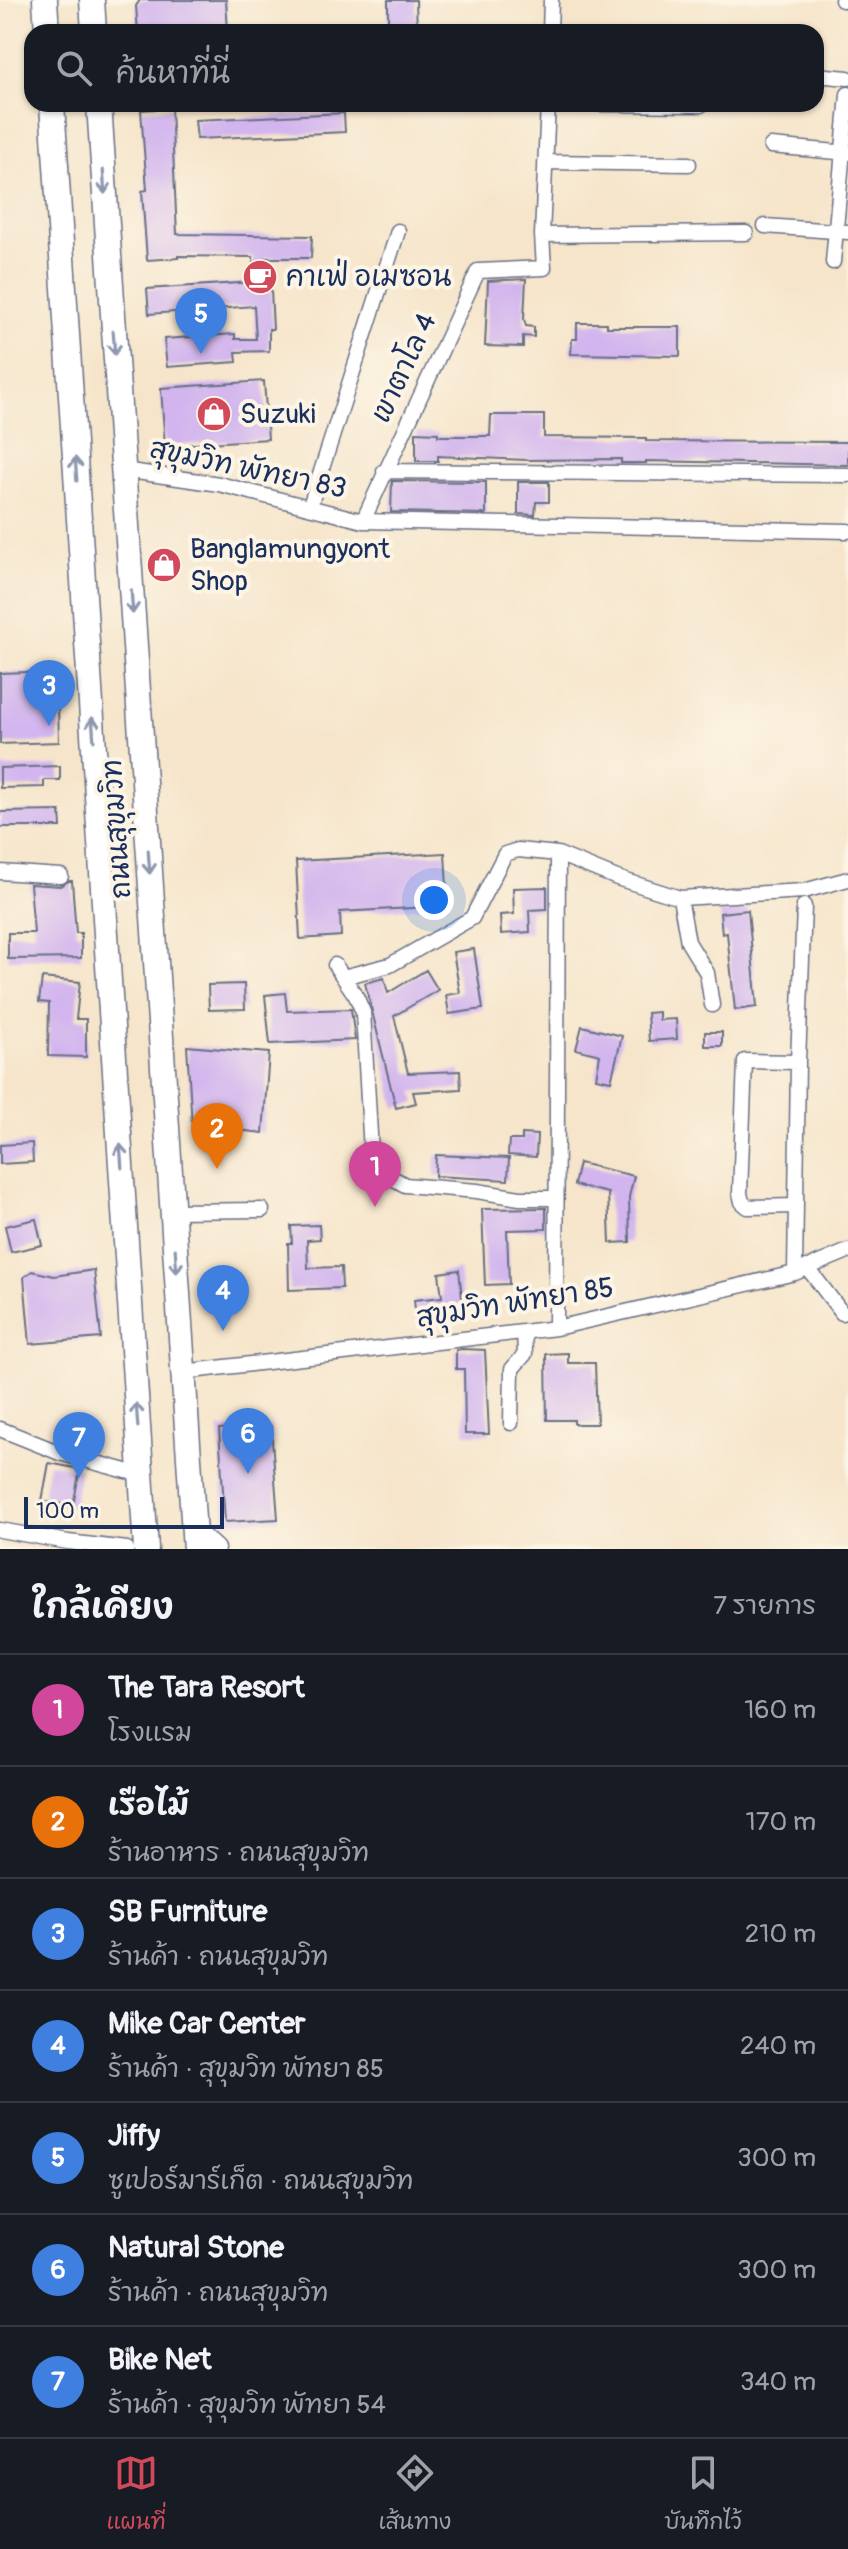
<!DOCTYPE html>
<html lang="th">
<meta charset="utf-8">
<style>
:root{--surface:#171b24;--page:#242831;--text:#f1f3f6;--muted:#9ea1a6;--line:#363941;--accent:#d1495b}
body{margin:0;font-family:Pangolin,"Playpen Sans Thai",sans-serif;background:var(--page);color:var(--text)}
.scale{position:absolute;left:24px;bottom:20px;width:200px;box-sizing:border-box;padding-left:8px;border:4px solid #1b2f5e;border-top:0;font-size:22px;line-height:28px;white-space:nowrap;color:#1b2f5e;-webkit-text-stroke:6px #fcf5e5;paint-order:stroke}
.you{position:absolute;left:434px;top:900px;width:28px;height:28px;margin:-20px;border:6px solid #fff;border-radius:50%;background:#1a73e8;box-shadow:0 0 0 12px #1a73e833}
.badge{display:grid;place-items:center;width:52px;height:52px;border-radius:50%;background:var(--accent);color:#fff;font-size:26px;font-weight:700}
.pin{position:absolute;translate:-50% -66px;filter:drop-shadow(0 2px 4px #0008)}
.pin::after{content:'';position:absolute;top:42px;width:28px;height:24px;background:inherit;clip-path:polygon(0 0,100% 0,50% 100%)}
.list{margin:0;padding:0;list-style:none}
h2{display:flex;justify-content:space-between;align-items:center;height:104px;margin:0;padding:0 32px;font-size:34px}
h2 small{font-size:26px;font-weight:400;color:var(--muted)}
.list li{display:grid;grid-template-columns:52px 1fr auto;gap:24px;align-items:center;box-sizing:border-box;height:112px;padding:0 32px;border-top:2px solid var(--line)}
.list b{display:block;font-size:30px;white-space:nowrap}
.list p{margin:0;font-size:26px;white-space:nowrap;color:var(--muted)}
.list em{font-size:26px;font-style:normal;color:var(--muted)}
.icon{flex:none;width:44px;height:44px;fill:none;stroke:currentColor;stroke-width:2;stroke-linecap:round;stroke-linejoin:round}
.map{position:relative;flex:none;width:848px;height:1549px;overflow:hidden}
.search{position:absolute;background:var(--surface);box-shadow:0 2px 6px #0004;left:24px;right:24px;top:24px;height:88px;display:flex;align-items:center;gap:20px;box-sizing:border-box;padding:0 28px;border-radius:24px;color:var(--muted);font-size:30px}
.sheet{height:888px;background:var(--surface)}
nav{display:flex;justify-content:space-around;align-items:center;box-sizing:border-box;height:112px;border-top:2px solid var(--line);background:var(--surface);font-size:22px;color:var(--muted)}
nav a{display:grid;justify-items:center;gap:4px}
nav .on{color:var(--accent)}
.map>svg:first-child{display:block}
</style>
<div class="map">
<svg width="848" height="1549" viewBox="0 0 848 1549">
<rect width="100%" height="100%" fill="#fcf5e5"/>
<filter id="ink" filterUnits="userSpaceOnUse"><feTurbulence type="fractalNoise" baseFrequency=".0125" numOctaves="2"/><feDisplacementMap in="SourceGraphic" scale="16" xChannelSelector="R" yChannelSelector="G"/><feConvolveMatrix kernelMatrix="1 2 1 2 8 2 1 2 1" color-interpolation-filters="sRGB"/></filter>
<filter id="wash" filterUnits="userSpaceOnUse"><feTurbulence type="fractalNoise" baseFrequency=".006" numOctaves="4" result="noise"/><feDisplacementMap in="SourceGraphic" scale="32" xChannelSelector="R" yChannelSelector="G"/><feGaussianBlur stdDeviation="1.8" result="paint"/><feColorMatrix in="noise" values="0 0 0 0 0 0 0 0 0 0 0 0 0 0 0 0 0 1.4 0 .05"/><feComposite in="paint" operator="in"/></filter>
<g filter="url(#wash)">
<rect width="100%" height="100%" fill="#f6e5cb"/>
<g id="blocks">
<path fill="#d2b5ee" d="M140,0H226L228,32H138L136,6Z
M388,0H416L417,32H388Z
M171,108L177,234L312,236L311,258H265L267,290H271L273,329H269V351L236,352L237,362L167,367L164,339L235,334V339H256L254,306L149,314L147,289L254,282L253,257L178,256V258L147,260L142,191L147,190L141,110Z
M344,113L345,132L197,139L195,120Z
M526,279L524,319L526,326L534,327V337L523,336V347L485,346L488,281Z
M577,323H607V327H680V356L571,354L572,339H577Z
M264,381L268,439L165,446L161,388Z
M491,415H544V437L646,438V441L848,442V465L646,461V463H621V459L527,460L438,456V461H416V432L438,433V436H490Z
M392,481L486,482V514L391,512Z
M518,482H549V502H536L535,515L518,514Z
M57,671L59,742L0,744V673Z
M60,766V780H44V787L0,788V768Z
M60,811L61,827H0V812Z
M445,853L448,906L340,912L341,936L300,939L296,861Z
M69,881H72L76,933H81V958L8,959V933H34L30,884L60,886Z
M547,887V909L529,910L530,932L501,934L500,915L514,914L513,888Z
M748,910L757,1007L735,1010L727,933L722,934L720,913Z
M474,949L483,1009L449,1014L446,995L460,993L453,952Z
M426,970L438,990L394,1016L408,1073L460,1071L461,1089L413,1092L416,1103L396,1108L365,983L384,978L388,993Z
M42,978L80,982L76,1019H86V1057L48,1056L49,1003L39,1002Z
M244,984L245,1009L209,1010L208,985Z
M285,993L287,1011L351,1009L355,1040L270,1044L265,995Z
M659,1012V1020L676,1019L677,1039L649,1041L647,1013Z
M582,1026L622,1036L611,1081L596,1078L600,1055L576,1049Z
M705,1032H722V1046H705Z
M187,1046L269,1053L263,1133L192,1125Z
M522,1134L537,1135L536,1157L508,1155L509,1140H522Z
M32,1143L33,1162L0,1164V1145Z
M436,1155L509,1158L508,1180L435,1176Z
M579,1163L634,1176L629,1197L630,1242L610,1243L608,1193L574,1185Z
M546,1208V1229L507,1230L509,1284L485,1285L482,1209Z
M36,1219L42,1245L11,1252L5,1226Z
M319,1225L320,1239L307,1240L308,1268L341,1267L342,1288L289,1290L288,1243H292L291,1226Z
M94,1270L101,1338L30,1344L24,1277L32,1271L54,1276Z
M459,1270L464,1315L416,1320L414,1300L442,1297L439,1273Z
M462,1349L485,1350L489,1434H465L464,1369H456V1350Z
M568,1353V1363H595L597,1424H574V1420H547L546,1354Z
M271,1426L278,1519L225,1522L219,1429Z
M49,1463L80,1469L73,1506L42,1501Z"/>
</g>
</g>
<g filter="url(#ink)">
<use href="#blocks" fill-opacity="0" stroke="#686f84" stroke-width="2"/>
<g fill="none" stroke-linecap="round" stroke-linejoin="round">
<g stroke="#686f84" stroke-width="17">
<path id="street" d="M842,0H848
M550,32L551,0
M816,75L848,78
M597,104L701,105
M771,146L848,153
M545,162L689,164
M765,226L848,232
M542,235L746,233
M833,262L848,94
M123,470L219,484L363,521L848,531
M384,471L848,475
M310,506L398,231
M363,521L478,271L544,268L542,235L548,104
M558,854L617,878L680,898L804,891L848,879
M0,872L61,876
M680,898L688,942L707,973L712,1005
M335,965L356,996L363,1012L371,1152L375,1168L405,1185L477,1191L520,1198H556
M343,977L390,965L472,918L505,854L518,850L558,854L556,1328
M795,1206L748,1207L742,1202L740,1193L745,1061L798,1062
M173,1211L262,1210
M807,1267L842,1313
M795,1273L798,1062L804,906
M183,1372L556,1328L795,1273L848,1251
M511,1423L512,1369L525,1354L524,1332
M0,1429L60,1453L141,1475
M0,1530L68,1542L127,1549"/>
</g>
<g stroke="#686f84" stroke-width="21">
<path id="secondary" d="M194,1530L215,1549"/>
</g>
<g stroke="#686f84" stroke-width="27">
<path id="highway" d="M45,0L47,32
M92,0L94,32
M52,104L146,1549
M99,104L195,1549"/>
</g>
<use href="#street" stroke="#fff" stroke-width="14"/>
<use href="#secondary" stroke="#fff" stroke-width="18"/>
<use href="#highway" stroke="#fff" stroke-width="24"/>
</g>
<defs><path id="oneway-shaft" d="M-6 0H5M1.5-3L5.5 0L1.5 3" fill="none" stroke-width="1.6" stroke-linecap="round" stroke-linejoin="round" transform="scale(2)"/></defs>
<g stroke="#8d97ae">
<use href="#oneway-shaft" transform="translate(104 182) rotate(86)"/>
<use href="#oneway-shaft" transform="translate(114 343) rotate(86)"/>
<use href="#oneway-shaft" transform="translate(76 469) rotate(-94)"/>
<use href="#oneway-shaft" transform="translate(132 602) rotate(86)"/>
<use href="#oneway-shaft" transform="translate(93 729) rotate(-94)"/>
<use href="#oneway-shaft" transform="translate(149 862) rotate(86)"/>
<use href="#oneway-shaft" transform="translate(121 1156) rotate(-94)"/>
<use href="#oneway-shaft" transform="translate(176 1261) rotate(86)"/>
<use href="#oneway-shaft" transform="translate(137 1415) rotate(-94)"/>
</g>
</g>
<defs>
<g id="cafe-disc" transform="scale(1.8)"><circle r="9.5" fill="#d1495b" stroke="#fcf5e5"/><path d="M-5.5-4.5H6V0H3Q3 3.5 0 3.5H-2.5Q-5.5 3.5-5.5 0ZM3-3.2v2h1.7v-2ZM-6 4.5H4V6H-6Z" fill="#fff"/></g>
<g id="shop-disc" transform="scale(1.8)"><circle r="9.5" fill="#d1495b" stroke="#fcf5e5"/><path d="M-5-2.5h2.3a2.7 3.5 0 0 1 5.4 0H5L5.5 6h-11ZM-1.5-2.5h3a1.5 2.3 0 0 0-3 0Z" fill="#fff"/></g>
</defs>
<g fill-rule="evenodd">
<use href="#cafe-disc" x="260" y="277"/>
<use href="#shop-disc" x="214" y="414"/>
<use href="#shop-disc" x="164" y="565"/>
</g>
<g text-anchor="middle" dominant-baseline="central" stroke-width="8" stroke-linejoin="round" paint-order="stroke">
<g font-size="28" fill="#1b2f5e" stroke="#fcf5e5" text-anchor="start">
<text x="286" y="277">คาเฟ่ อเมซอน</text>
<text x="240" y="414">Suzuki</text>
<text x="190" y="549">Banglamungyont<tspan x="190" dy="32">Shop</tspan></text>
</g>
<g font-size="28" fill="#1b2f5e" stroke="#fcf5e5">
<text transform="translate(404 368) rotate(-65)">เขาตาโล 4</text>
<text transform="translate(248 469) rotate(12)">สุขุมวิท พัทยา 83</text>
<text transform="translate(117 829) rotate(-94)">ถนนสุขุมวิท</text>
<text transform="translate(515 1303) rotate(-9)">สุขุมวิท พัทยา 85</text>
</g>
</g>
</svg>
<div class="scale">100 m</div>
<div class="you"></div>
<div class="pin badge" style="left:375px;top:1207px;background:#d1479c">1</div>
<div class="pin badge" style="left:217px;top:1169px;background:#e8710a">2</div>
<div class="pin badge" style="left:49px;top:726px;background:#3f7fe0">3</div>
<div class="pin badge" style="left:223px;top:1331px;background:#3f7fe0">4</div>
<div class="pin badge" style="left:201px;top:354px;background:#3f7fe0">5</div>
<div class="pin badge" style="left:248px;top:1474px;background:#3f7fe0">6</div>
<div class="pin badge" style="left:79px;top:1478px;background:#3f7fe0">7</div>
<div class="search"><svg class="icon" aria-label="search" viewBox="0 0 24 24"><circle cx="10" cy="10" r="6"/><path d="M15 15l6 6"/></svg>ค้นหาที่นี่</div>
</div>
<section class="sheet">
<h2>ใกล้เคียง<small>7 รายการ</small></h2>
<ul class="list">
<li><span class="badge" style="background:#d1479c">1</span><div><b>The Tara Resort</b><p>โรงแรม</p></div><em>160 m</em></li>
<li><span class="badge" style="background:#e8710a">2</span><div><b>เรือไม้</b><p>ร้านอาหาร · ถนนสุขุมวิท</p></div><em>170 m</em></li>
<li><span class="badge" style="background:#3f7fe0">3</span><div><b>SB Furniture</b><p>ร้านค้า · ถนนสุขุมวิท</p></div><em>210 m</em></li>
<li><span class="badge" style="background:#3f7fe0">4</span><div><b>Mike Car Center</b><p>ร้านค้า · สุขุมวิท พัทยา 85</p></div><em>240 m</em></li>
<li><span class="badge" style="background:#3f7fe0">5</span><div><b>Jiffy</b><p>ซูเปอร์มาร์เก็ต · ถนนสุขุมวิท</p></div><em>300 m</em></li>
<li><span class="badge" style="background:#3f7fe0">6</span><div><b>Natural Stone</b><p>ร้านค้า · ถนนสุขุมวิท</p></div><em>300 m</em></li>
<li><span class="badge" style="background:#3f7fe0">7</span><div><b>Bike Net</b><p>ร้านค้า · สุขุมวิท พัทยา 54</p></div><em>340 m</em></li>
</ul>
</section>
<nav>
<a class="on"><svg class="icon" aria-label="map" viewBox="0 0 24 24"><path d="M3 6l6-2 6 2 6-2v14l-6 2-6-2-6 2zM9 4v14M15 6v14"/></svg>แผนที่</a>
<a><svg class="icon" aria-label="directions" viewBox="0 0 24 24"><path d="M12 3l9 9-9 9-9-9zM9 14v-3h6M13 9l2 2-2 2"/></svg>เส้นทาง</a>
<a><svg class="icon" aria-label="saved" viewBox="0 0 24 24"><path d="M7 4h10v16l-5-4-5 4z"/></svg>บันทึกไว้</a>
</nav>
